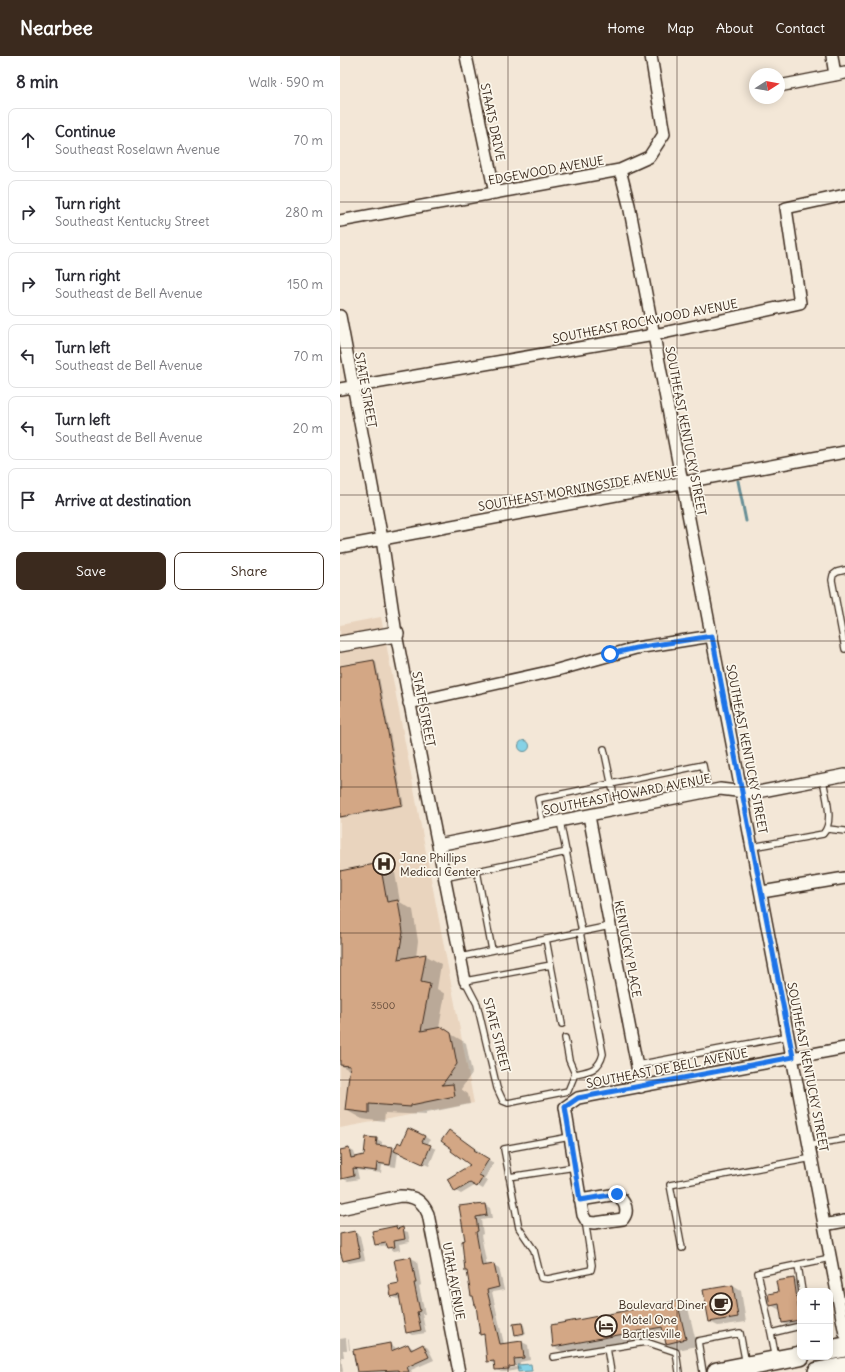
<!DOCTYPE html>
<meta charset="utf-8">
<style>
:root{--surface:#fff;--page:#f2f2f3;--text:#2b2b33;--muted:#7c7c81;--line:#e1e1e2;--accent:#3b2a1e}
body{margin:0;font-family:Delius,sans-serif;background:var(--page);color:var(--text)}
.controls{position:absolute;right:12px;bottom:12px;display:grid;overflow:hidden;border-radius:8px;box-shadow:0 2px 10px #0003}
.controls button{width:36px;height:36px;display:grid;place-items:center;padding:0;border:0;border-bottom:1px solid var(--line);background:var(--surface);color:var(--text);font:20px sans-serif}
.compass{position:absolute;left:409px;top:12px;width:36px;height:36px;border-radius:50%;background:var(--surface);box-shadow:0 2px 10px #0003;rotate:79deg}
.stop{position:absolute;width:12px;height:12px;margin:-9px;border:3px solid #1a73e8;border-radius:50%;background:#fff}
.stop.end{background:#1a73e8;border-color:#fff;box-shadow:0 1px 4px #0008}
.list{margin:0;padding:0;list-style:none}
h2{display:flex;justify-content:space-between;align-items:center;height:52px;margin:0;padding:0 16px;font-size:17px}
h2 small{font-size:13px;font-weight:400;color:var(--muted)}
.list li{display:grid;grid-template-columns:26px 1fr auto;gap:12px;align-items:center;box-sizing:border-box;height:64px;margin:0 8px 8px;padding:0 8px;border:1px solid var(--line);border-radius:8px}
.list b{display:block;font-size:15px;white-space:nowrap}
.list p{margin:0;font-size:13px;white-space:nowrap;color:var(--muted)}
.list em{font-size:13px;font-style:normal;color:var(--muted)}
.actions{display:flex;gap:8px;padding:12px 16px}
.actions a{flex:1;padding:9px 0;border:1px solid var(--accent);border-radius:8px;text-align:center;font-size:14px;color:var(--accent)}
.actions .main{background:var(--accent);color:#fff}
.icon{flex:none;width:22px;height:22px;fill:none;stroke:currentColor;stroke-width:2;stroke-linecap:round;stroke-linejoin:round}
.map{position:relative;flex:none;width:505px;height:1316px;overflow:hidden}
header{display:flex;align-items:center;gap:24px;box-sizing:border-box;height:56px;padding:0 20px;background:var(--accent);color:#fff}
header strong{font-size:19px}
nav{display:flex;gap:22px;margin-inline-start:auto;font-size:14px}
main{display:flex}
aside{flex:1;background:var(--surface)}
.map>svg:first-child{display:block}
</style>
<header>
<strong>Nearbee</strong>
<nav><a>Home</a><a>Map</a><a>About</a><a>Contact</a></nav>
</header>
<main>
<aside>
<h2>8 min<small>Walk · 590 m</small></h2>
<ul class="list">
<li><svg class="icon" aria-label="ahead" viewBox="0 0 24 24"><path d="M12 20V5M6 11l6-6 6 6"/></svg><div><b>Continue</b><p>Southeast Roselawn Avenue</p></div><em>70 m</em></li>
<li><svg class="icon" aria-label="right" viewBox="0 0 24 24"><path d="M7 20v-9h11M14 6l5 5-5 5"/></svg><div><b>Turn right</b><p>Southeast Kentucky Street</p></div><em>280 m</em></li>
<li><svg class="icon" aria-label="right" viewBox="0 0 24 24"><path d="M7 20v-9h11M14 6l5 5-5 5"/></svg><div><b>Turn right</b><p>Southeast de Bell Avenue</p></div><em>150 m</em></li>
<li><svg class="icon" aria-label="left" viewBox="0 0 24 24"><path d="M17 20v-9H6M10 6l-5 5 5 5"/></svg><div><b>Turn left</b><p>Southeast de Bell Avenue</p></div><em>70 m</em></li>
<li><svg class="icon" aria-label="left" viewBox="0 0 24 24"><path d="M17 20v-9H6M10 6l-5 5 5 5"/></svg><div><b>Turn left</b><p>Southeast de Bell Avenue</p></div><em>20 m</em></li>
<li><svg class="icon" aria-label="arrive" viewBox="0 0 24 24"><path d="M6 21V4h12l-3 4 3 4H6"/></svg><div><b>Arrive at destination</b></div></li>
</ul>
<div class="actions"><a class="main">Save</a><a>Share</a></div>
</aside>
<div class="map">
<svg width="505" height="1316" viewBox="0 0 505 1316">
<rect width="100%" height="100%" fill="#f3e7d7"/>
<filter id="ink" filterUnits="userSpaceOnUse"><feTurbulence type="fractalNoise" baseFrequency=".025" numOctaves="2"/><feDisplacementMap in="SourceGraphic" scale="8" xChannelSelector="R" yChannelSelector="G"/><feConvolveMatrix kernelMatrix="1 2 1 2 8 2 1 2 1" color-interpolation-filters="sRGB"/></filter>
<g filter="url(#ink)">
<path fill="#e9d4be" d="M41,561L134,1047L0,1072V569Z"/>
<path fill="#86d2e6" stroke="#688f96" d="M178.5 690a5.5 5.5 0 1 1 11 0a5.5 5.5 0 1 1-11 0Z
M191,1308L192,1315L178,1316L177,1309Z"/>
<path fill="#0003" d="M34,605L36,606L64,750L0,762V611Z
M40,808L55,817L60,846L73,854L78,885L76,901L85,899L101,908L97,933L105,938L99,972H101L126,987L132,1017L121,1033L128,1038L130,1048L86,1057V1059L45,1057L44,1066L22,1063L6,1054L11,1015L0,1009V816Z
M114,1078L140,1096L138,1098L154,1107L144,1123L148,1125L143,1133L136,1129L121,1138L116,1135L131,1109Z
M84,1080L90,1084L87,1089L96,1093L89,1110L58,1096L56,1111L42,1109L41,1117L17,1114L19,1123L8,1125L2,1122L0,1113V1095L9,1093L14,1096L16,1102L25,1100L37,1083L42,1086V1090L56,1094L62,1089Z
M145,1149L150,1152L152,1162L141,1164L143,1178L141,1179L147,1210L154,1209L159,1212L164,1234L152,1236L164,1288L182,1286L188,1289L190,1304L180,1306V1308L160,1313V1315L180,1310L181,1313L168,1316H161L156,1313L155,1308L148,1305L145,1280L141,1278L137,1249L134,1241L131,1239L129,1216L126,1215L123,1201L126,1200V1185L121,1151Z
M56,1172L68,1176L70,1186L59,1188L60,1194L54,1195L48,1190L41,1191L35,1188Z
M15,1176L20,1180L25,1204L9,1207L4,1204L3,1198L0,1199V1179Z
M71,1202L77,1205L81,1229L79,1230L85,1258H82L86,1277L72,1279L67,1276L61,1242L57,1243L52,1240L60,1228L56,1204Z
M454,1223L462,1228L460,1235V1270L451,1272L443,1267L440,1254L431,1249L439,1237Z
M393,1230L401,1235L406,1266L378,1270L370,1266Z
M337,1246L348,1252L357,1290L338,1294L326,1287L324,1279L225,1297L214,1291Z
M182,1268L184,1269L186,1278L178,1280L176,1278Z
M6,1282L7,1294H3L4,1301H1L3,1316H0V1283Z
M8,1283L9,1284L10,1294H9Z
M50,1288L55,1291L56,1294L68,1289L74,1293L83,1289L88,1292L94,1304L71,1314L72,1316H18L14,1295Z"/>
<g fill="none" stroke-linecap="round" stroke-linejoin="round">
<path stroke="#688f96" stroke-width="3" d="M398,425L406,465"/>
</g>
<path fill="#d3a785" stroke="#3b2a1e" d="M34,604L62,749L0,761V610Z
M40,807L47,846L58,844L63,876L58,903L86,898L81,926L90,928L81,975L102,971L111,977L117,1008L102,1029L113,1028L115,1040L71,1049V1051L29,1048V1057L5,1054L10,1010L0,1009V815Z
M68,1072L85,1080L82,1086L91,1089L83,1108L54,1095L58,1086L61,1088Z
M109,1074L135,1093L134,1094L149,1103L139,1119L143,1121L137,1131L130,1127L115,1136L107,1123L130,1109L111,1095L112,1093L101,1085Z
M26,1081L37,1082L36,1089L53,1091L50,1109L37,1107L36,1115L13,1112L14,1120L1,1123L0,1094L9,1092L11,1102L24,1099Z
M135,1148V1149L145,1148L147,1159L136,1161L138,1175L136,1176L142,1210L154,1208L159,1231L147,1234L160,1288L182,1285L184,1302L174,1303L175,1310L169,1311V1313L155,1314L154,1305L147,1306L144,1278L140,1279L136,1249H135L133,1240H131L127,1215H125L122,1185L125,1184L119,1150Z
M56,1170L57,1173L63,1171L65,1183L54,1185L55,1191L48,1192L46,1187L35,1189L32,1175Z
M15,1175L20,1201L3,1205L0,1195V1178Z
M71,1201L76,1227H74L80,1255L77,1256L81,1274L66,1277L59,1239L51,1241L49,1229L59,1227L54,1204Z
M454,1222L460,1264L442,1267L439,1248L430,1250L428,1238L438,1236L436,1225Z
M393,1229L398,1261L369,1266L363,1234Z
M337,1245L346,1283L326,1288L322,1271L213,1291L211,1269Z
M182,1267L184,1277L175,1279L173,1268Z
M50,1287L51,1295L68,1288L71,1294L83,1288L89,1301L67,1311L69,1316H59L58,1314L17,1316L13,1294Z"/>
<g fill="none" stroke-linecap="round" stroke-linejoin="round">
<g stroke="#3b2a1e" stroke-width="8">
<path id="lane" d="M505,514L497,516L493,519L492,524L505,593
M264,693L277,754
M220,765L242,876
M203,768L198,743L363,709L368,735
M488,773L505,775
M412,791L483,778C495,765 485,739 483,723
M137,815L152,894
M104,822L227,796
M206,883L222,968
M120,901L270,870
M211,909L125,925L137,948L157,1032L163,1045L168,1047L228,1035L235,1018C250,1015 259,1014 263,998L240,876
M225,982L229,1004L235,1018
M297,1009L449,980
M230,1081L164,1093L179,1172L194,1194L201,1222L208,1223L251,1214L252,1209L245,1164
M469,1089L505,1083
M169,1121L235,1111
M342,1192L330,1129L472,1102
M458,1209L462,1235
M431,1277L418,1217L490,1202
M267,1292L271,1316
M213,1301L306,1286L336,1296L339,1316
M436,1302L431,1277L460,1270
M363,1316L358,1285L400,1277L406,1308"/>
</g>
<g stroke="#3b2a1e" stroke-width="14">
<path id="street" d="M126,0L155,137
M492,0L495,19
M439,30L505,17
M280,114L289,149L505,1278
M0,165L280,114L309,101L324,78L311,0
M0,260L42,483L56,578L125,925
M0,333L314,279L460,247L446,152L505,139
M0,491L505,396
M69,647L217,614L296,592L372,580
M249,760L301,1031
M98,789L380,733L413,737L505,719
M422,836L505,822
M240,1144L277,1138C284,1145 290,1154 283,1163L254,1167L247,1166L243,1159L225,1051L238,1042L505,992
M0,1153L60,1140C74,1140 82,1144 88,1158L119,1316
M484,1169L505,1165"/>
</g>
<g stroke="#3b2a1e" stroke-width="18">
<path id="secondary" d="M0,588L56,578"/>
</g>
<g stroke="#3b2a1e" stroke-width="22">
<path id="highway" d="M490,1294L505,1291
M377,1316L460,1300
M478,1316L505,1311"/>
</g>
<use href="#lane" stroke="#fbf7ec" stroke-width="5.5"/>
<use href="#street" stroke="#fbf7ec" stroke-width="11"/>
<use href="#secondary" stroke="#fbf7ec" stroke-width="15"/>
<use href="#highway" stroke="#fbf7ec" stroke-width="19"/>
</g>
</g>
<g fill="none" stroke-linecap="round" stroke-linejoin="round" filter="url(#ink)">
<path stroke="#1a73e8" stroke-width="5" d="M270,598L296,592L372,580L453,1001L238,1042L225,1051L240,1144L277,1138"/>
</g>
<path fill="none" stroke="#3b2a1e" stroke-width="1" stroke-opacity="0.55" d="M168,0V1316M337,0V1316M0,146H505M0,292H505M0,439H505M0,585H505M0,731H505M0,877H505M0,1024H505M0,1170H505"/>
<defs>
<g id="hospital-ring" transform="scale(1.15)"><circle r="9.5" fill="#fbf7ec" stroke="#3b2a1e" stroke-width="1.5"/><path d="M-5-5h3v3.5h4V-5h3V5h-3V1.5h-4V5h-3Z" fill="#3b2a1e"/></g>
<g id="cafe-ring" transform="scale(1.15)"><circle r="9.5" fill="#fbf7ec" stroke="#3b2a1e" stroke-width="1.5"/><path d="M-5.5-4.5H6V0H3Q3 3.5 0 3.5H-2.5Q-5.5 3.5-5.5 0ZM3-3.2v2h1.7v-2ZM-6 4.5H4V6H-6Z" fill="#3b2a1e"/></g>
<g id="hotel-ring" transform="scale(1.15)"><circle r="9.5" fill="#fbf7ec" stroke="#3b2a1e" stroke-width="1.5"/><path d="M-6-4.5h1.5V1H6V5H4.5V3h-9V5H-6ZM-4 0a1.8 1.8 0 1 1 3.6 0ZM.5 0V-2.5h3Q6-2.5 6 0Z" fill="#3b2a1e"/></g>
</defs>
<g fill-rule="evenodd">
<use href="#hospital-ring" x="44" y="808"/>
<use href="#cafe-ring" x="381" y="1248"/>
<use href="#hotel-ring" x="266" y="1270"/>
</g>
<g text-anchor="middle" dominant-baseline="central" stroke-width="3.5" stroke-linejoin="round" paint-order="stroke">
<g font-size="10" fill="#614938">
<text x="43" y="949">3500</text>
</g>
<g font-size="12" fill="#3b2a1e" stroke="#fbf7ec">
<text transform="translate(153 66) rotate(78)">STAATS DRIVE</text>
<text transform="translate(206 114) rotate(-10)">EDGEWOOD AVENUE</text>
<text transform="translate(305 265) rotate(-11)">SOUTHEAST ROCKWOOD AVENUE</text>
<text transform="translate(26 334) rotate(80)">STATE STREET</text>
<text transform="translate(346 375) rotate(79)">SOUTHEAST KENTUCKY STREET</text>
<text transform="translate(238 433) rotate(-10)">SOUTHEAST MORNINGSIDE AVENUE</text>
<text transform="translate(84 653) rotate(79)">STATE STREET</text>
<text transform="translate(407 693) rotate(79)">SOUTHEAST KENTUCKY STREET</text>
<text transform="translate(287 738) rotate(-11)">SOUTHEAST HOWARD AVENUE</text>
<text transform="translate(288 893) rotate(79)">KENTUCKY PLACE</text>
<text transform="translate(157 979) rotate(76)">STATE STREET</text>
<text transform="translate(468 1011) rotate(79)">SOUTHEAST KENTUCKY STREET</text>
<text transform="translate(327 1012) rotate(-11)">SOUTHEAST DE BELL AVENUE</text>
<text transform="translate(114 1225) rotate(80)">UTAH AVENUE</text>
</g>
<g font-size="12" fill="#3b2a1e" stroke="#fbf7ec" text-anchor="start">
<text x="60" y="801">Jane Phillips<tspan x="60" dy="14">Medical Center</tspan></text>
<text x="366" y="1248" text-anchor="end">Boulevard Diner</text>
<text x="282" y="1263">Motel One<tspan x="282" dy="14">Bartlesville</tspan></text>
</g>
</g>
</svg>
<div class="controls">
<button>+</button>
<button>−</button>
</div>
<svg class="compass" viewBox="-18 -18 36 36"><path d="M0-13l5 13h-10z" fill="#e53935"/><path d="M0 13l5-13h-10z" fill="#7c7c81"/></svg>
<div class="stop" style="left:270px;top:598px"></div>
<div class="stop end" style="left:277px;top:1138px"></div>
</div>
</main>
